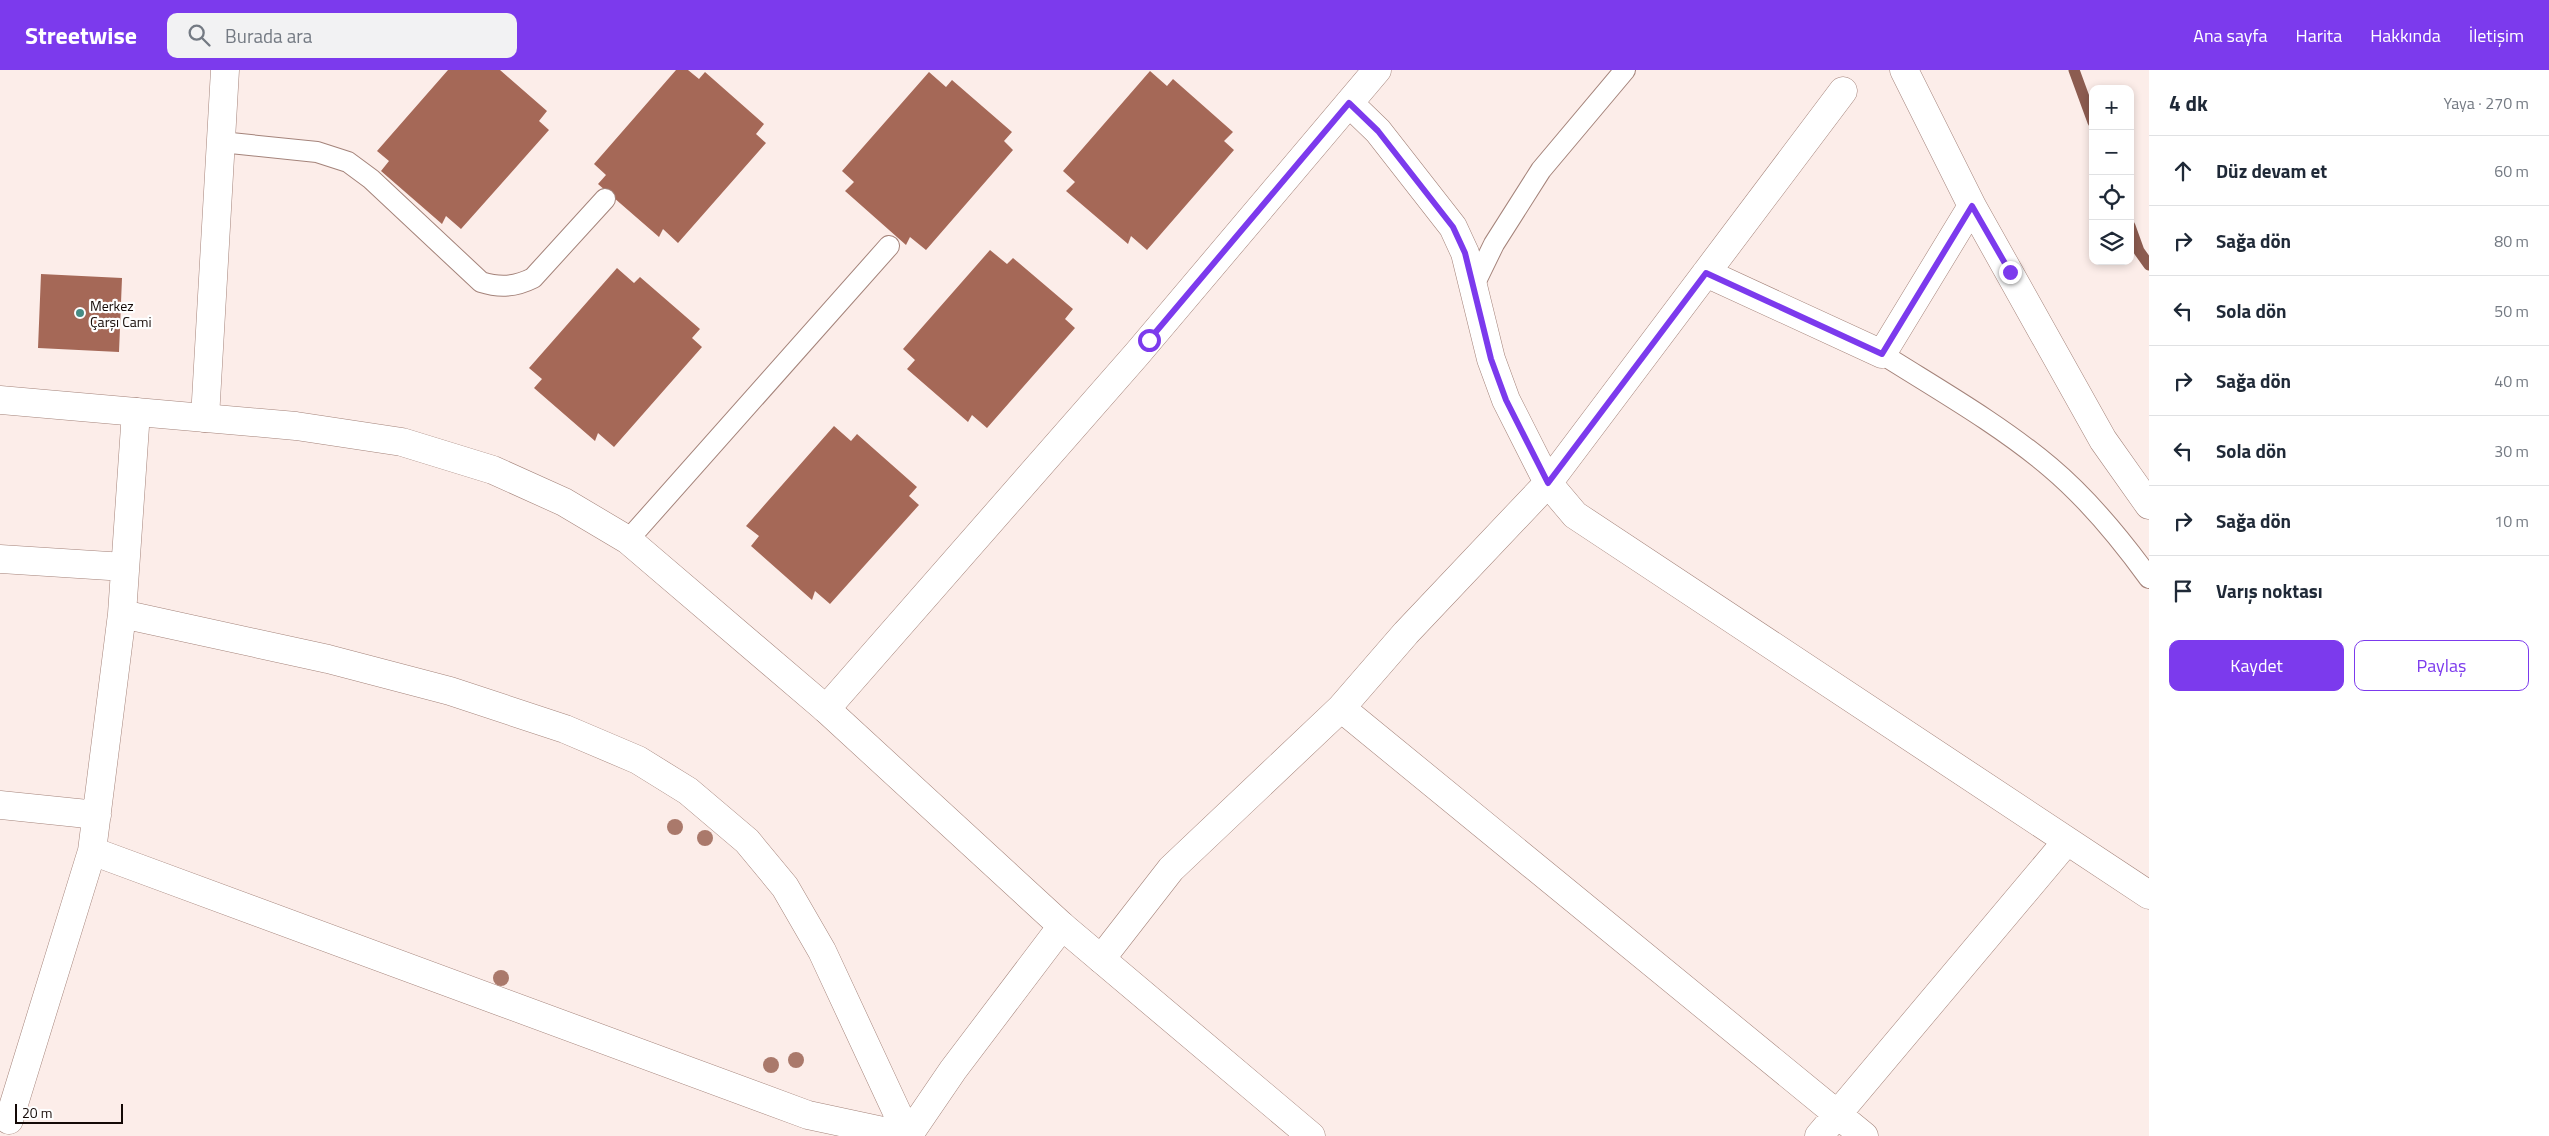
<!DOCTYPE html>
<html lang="tr">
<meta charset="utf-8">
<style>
:root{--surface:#fff;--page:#f2f2f3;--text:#1f2937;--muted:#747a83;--line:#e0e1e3;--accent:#7c3aed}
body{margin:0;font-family:"Titillium Web",sans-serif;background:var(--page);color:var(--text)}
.controls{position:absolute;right:15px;top:15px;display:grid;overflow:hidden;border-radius:10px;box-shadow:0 2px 8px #0003}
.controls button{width:45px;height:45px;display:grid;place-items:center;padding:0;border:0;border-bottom:1px solid var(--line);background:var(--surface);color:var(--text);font:25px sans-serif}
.scale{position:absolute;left:15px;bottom:12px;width:108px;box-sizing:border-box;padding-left:5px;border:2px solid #140906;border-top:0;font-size:14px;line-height:18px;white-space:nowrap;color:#140906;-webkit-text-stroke:4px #fefefe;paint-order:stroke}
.stop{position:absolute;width:15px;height:15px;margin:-11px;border:4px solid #7c3aed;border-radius:50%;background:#fff}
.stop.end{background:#7c3aed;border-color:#fff;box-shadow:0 1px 5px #0008}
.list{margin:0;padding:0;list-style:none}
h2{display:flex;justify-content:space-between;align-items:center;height:65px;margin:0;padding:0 20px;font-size:21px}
h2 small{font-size:16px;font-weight:400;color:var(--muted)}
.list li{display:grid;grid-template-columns:32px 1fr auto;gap:15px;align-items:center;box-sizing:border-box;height:70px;padding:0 20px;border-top:1px solid var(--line)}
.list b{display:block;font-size:19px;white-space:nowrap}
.list em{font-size:16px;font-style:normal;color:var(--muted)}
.actions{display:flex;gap:10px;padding:15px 20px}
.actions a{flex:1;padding:11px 0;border:1px solid var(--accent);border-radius:10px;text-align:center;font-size:18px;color:var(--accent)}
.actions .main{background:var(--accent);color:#fff}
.icon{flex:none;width:28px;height:28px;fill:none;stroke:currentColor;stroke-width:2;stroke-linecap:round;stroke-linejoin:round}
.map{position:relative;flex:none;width:2149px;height:1066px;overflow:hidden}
header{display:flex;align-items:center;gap:30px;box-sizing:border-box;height:70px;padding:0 25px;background:var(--accent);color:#fff}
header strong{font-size:24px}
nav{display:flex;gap:28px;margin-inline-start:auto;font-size:18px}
.search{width:350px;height:45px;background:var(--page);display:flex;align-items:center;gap:12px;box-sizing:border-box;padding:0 18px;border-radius:10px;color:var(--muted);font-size:19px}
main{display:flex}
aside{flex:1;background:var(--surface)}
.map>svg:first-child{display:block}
</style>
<header>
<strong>Streetwise</strong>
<div class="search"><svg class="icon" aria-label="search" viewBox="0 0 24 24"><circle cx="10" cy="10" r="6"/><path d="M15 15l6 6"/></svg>Burada ara</div>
<nav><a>Ana sayfa</a><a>Harita</a><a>Hakkında</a><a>İletişim</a></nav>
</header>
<main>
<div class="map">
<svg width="2149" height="1066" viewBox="0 0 2149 1066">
<rect width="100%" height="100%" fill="#fcede9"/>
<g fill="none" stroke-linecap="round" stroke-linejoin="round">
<path stroke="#8c5c50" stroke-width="11" d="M2074,0L2093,52
M2130,156L2139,181L2149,195"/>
</g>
<path fill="#a56857" d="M448,0H500L547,41L539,51L549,60L461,159L446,146L442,154L381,101L389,91L377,81Z
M676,0H688L699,9L705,2L764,54L756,64L766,73L678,173L663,159L659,167L598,114L606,105L594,94Z
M1150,1L1167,16L1173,9L1233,62L1224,71L1234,80L1147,180L1131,166L1128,174L1066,121L1075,112L1063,101Z
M929,2L946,17L952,10L1012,62L1004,71L1013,80L926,180L910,167L906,175L845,121L854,112L842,101Z
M990,180L1007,194L1013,188L1073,239L1065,249L1075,258L987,358L972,345L968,352L907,299L915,290L903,279Z
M617,198L634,213L640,207L700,259L692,268L702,277L614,377L598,363L595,371L534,318L542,309L529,298Z
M41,204L122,208L119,282L38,278Z
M834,356L851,371L857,364L917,417L909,426L919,435L830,534L815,521L812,530L751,476L759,466L746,456Z"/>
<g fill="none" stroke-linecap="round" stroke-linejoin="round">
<g stroke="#a4837a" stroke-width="22">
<path id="lane" d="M221,72L317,82L348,92L371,109L481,212C500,218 515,217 533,208L605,129
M1474,215L1494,174L1541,100L1625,0
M1882,284C1939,320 1999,354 2050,397C2088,429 2120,468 2149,508
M628,470L889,176"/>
</g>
<g stroke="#a4837a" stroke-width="29">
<path id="street" d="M1904,0L1972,136L2103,370L2149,435
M1349,33L1378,61L1453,157L1465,183L1491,289L1506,330L1548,413L1575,445L2149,825
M1706,203L1882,284L1972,136
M205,348L225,0
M0,489L125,497
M122,544L328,589L450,621L565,659L638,690L688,721L747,771L785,817L822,881L908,1066
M1341,638L1864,1066
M826,639L1137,284L1377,0
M0,735L97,745
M92,781L808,1045L906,1066
M1101,889L1171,799L1341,638L1406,563L1548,413L1843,21
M9,1050L92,781L122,544L136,342
M908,1066L953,1000L1062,856
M1819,1066L2067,771"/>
</g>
<g stroke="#a4837a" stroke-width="29">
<path id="secondary" d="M0,330L296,356L402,372L493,400L564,432L628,470L826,639L1062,856L1311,1066"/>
</g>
<use href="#lane" stroke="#fff" stroke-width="20"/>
<use href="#street" stroke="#fff" stroke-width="28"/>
<use href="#secondary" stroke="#fff" stroke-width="28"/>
</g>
<g fill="#aa796b">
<circle cx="675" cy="757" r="8"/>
<circle cx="705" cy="768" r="8"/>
<circle cx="501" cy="908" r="8"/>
<circle cx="796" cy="990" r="8"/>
<circle cx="771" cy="995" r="8"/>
</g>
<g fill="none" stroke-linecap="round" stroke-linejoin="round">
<path stroke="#7c3aed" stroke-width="6" d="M1149,270L1349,33L1378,61L1453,157L1465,183L1491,289L1506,330L1548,413L1706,203L1882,284L1972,136L2010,202"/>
</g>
<circle fill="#468c84" stroke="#fefefe" stroke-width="2" cx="80" cy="243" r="5"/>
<g text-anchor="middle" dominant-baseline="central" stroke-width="4.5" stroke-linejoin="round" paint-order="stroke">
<g font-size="14" fill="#140906" stroke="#fefefe" text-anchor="start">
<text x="90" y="235">Merkez<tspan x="90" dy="16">Çarşı Cami</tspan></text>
</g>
</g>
</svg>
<div class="controls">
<button>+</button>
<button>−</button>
<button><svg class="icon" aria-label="locate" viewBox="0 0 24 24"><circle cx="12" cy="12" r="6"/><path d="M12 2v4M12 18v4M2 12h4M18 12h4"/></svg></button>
<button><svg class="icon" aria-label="layers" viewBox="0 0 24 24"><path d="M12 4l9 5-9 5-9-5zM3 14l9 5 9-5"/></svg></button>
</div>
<div class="scale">20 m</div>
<div class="stop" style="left:1149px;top:270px"></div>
<div class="stop end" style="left:2010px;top:202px"></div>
</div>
<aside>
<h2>4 dk<small>Yaya · 270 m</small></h2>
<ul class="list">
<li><svg class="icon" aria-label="ahead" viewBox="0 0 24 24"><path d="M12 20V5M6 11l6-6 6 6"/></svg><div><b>Düz devam et</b></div><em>60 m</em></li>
<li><svg class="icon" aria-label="right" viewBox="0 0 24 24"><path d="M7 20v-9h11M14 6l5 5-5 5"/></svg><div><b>Sağa dön</b></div><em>80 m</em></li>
<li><svg class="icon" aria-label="left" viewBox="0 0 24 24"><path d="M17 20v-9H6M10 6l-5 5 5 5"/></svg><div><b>Sola dön</b></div><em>50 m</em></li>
<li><svg class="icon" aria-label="right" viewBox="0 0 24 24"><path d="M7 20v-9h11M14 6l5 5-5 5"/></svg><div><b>Sağa dön</b></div><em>40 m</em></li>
<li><svg class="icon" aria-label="left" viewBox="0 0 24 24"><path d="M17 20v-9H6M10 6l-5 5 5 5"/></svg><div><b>Sola dön</b></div><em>30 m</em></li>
<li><svg class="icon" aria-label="right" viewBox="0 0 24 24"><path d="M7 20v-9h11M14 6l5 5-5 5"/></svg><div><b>Sağa dön</b></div><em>10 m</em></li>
<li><svg class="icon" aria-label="arrive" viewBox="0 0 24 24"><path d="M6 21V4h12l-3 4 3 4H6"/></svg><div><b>Varış noktası</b></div></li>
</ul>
<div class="actions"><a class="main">Kaydet</a><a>Paylaş</a></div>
</aside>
</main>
